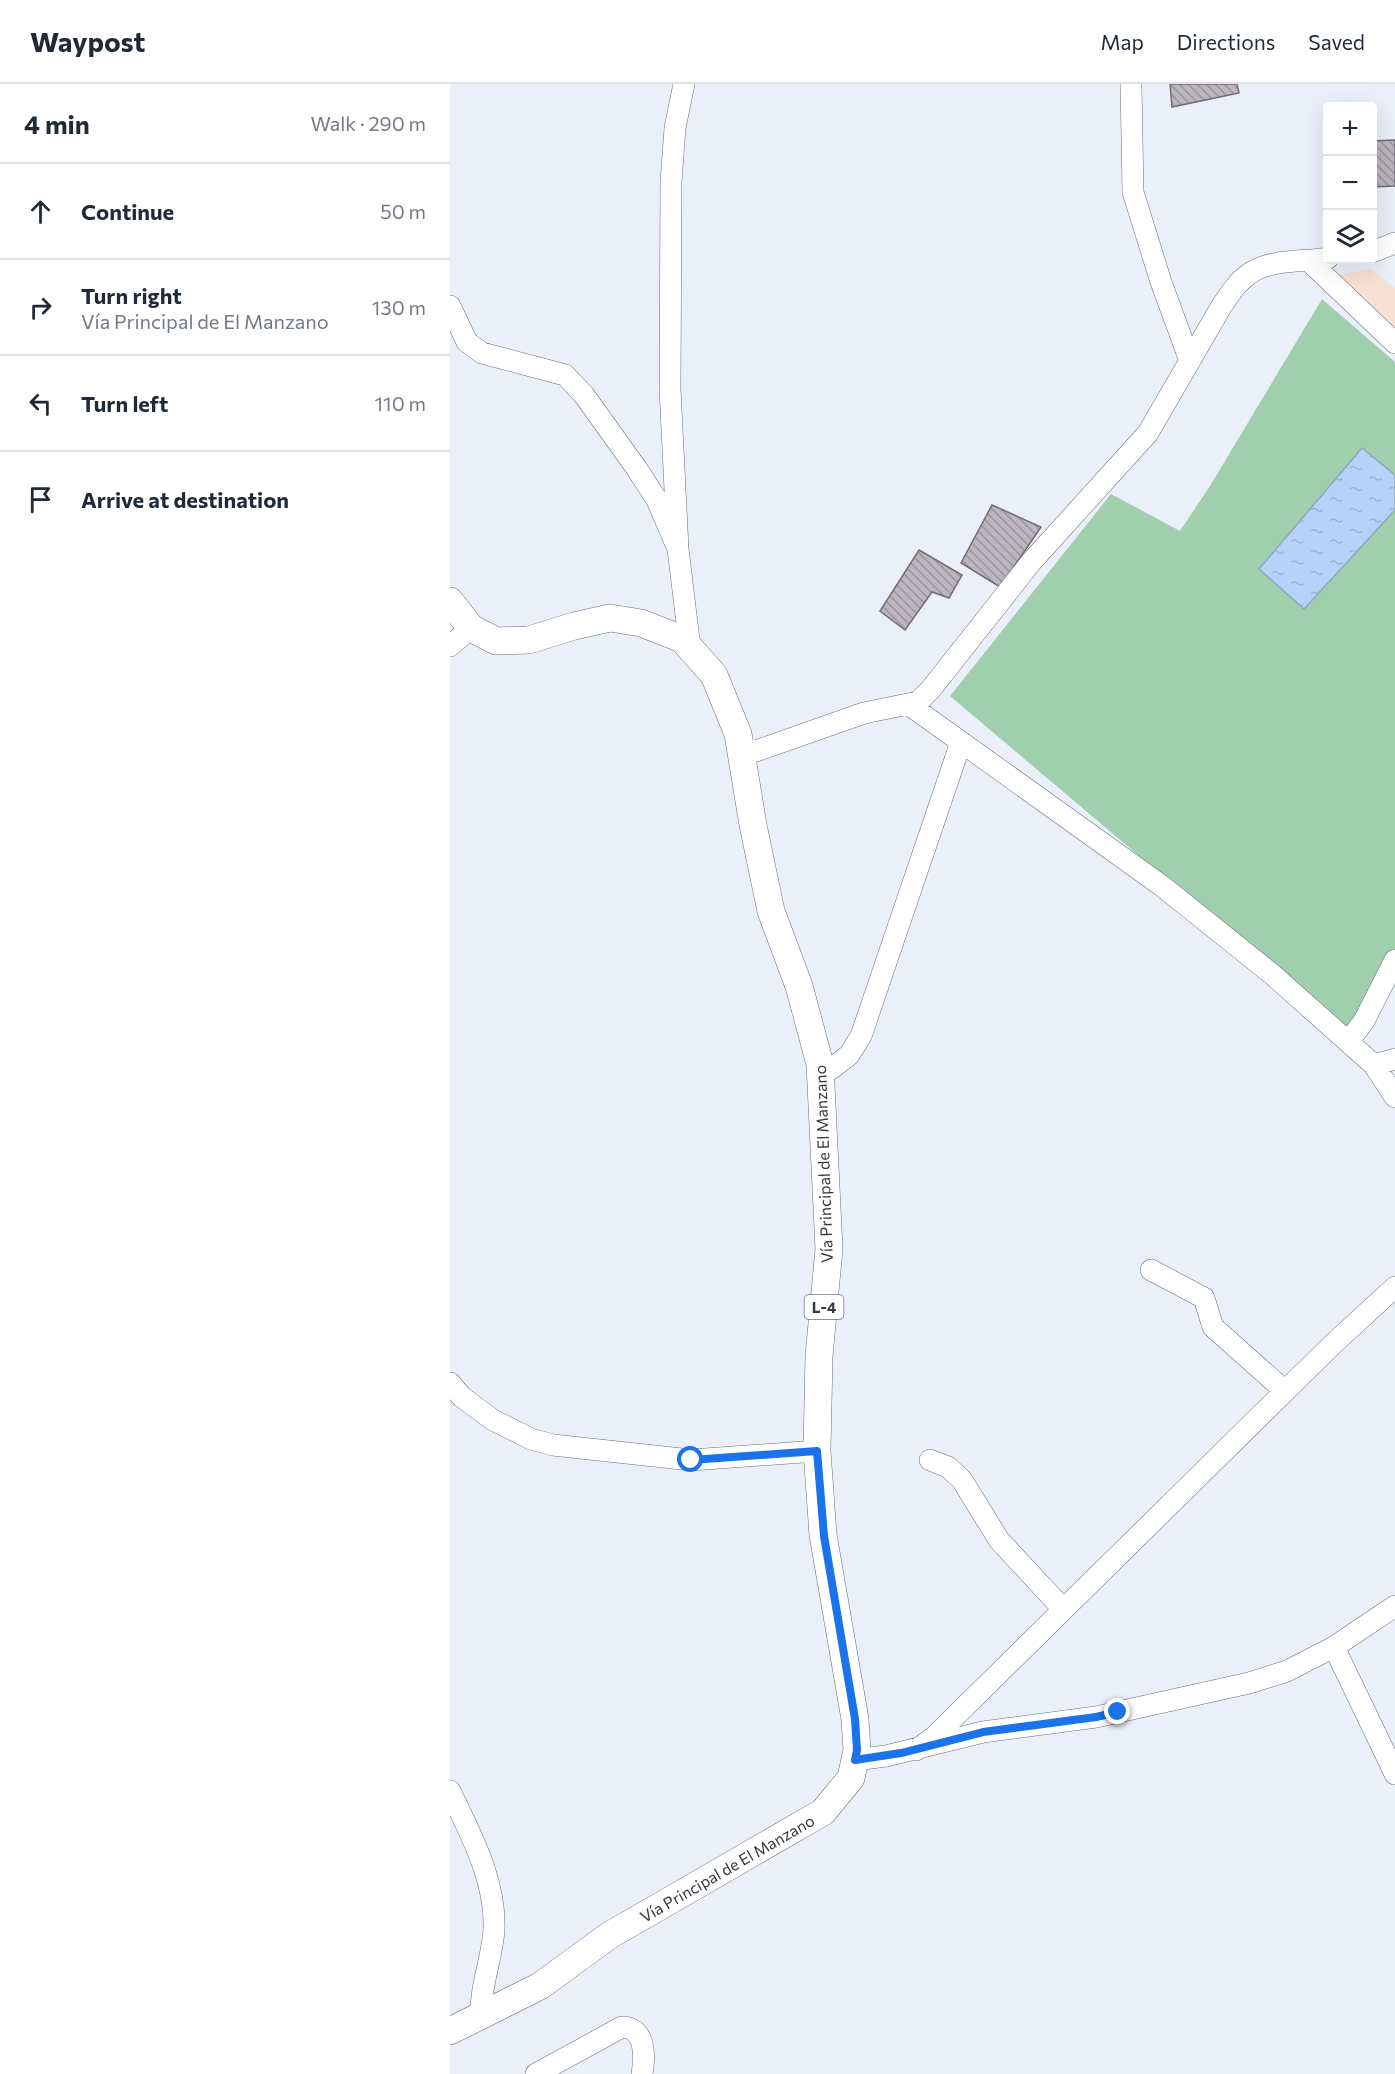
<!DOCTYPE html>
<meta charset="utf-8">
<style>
:root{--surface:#fff;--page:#f2f2f3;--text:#1f2937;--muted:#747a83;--line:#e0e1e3}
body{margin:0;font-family:Commissioner,sans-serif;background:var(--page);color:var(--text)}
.controls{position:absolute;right:18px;top:18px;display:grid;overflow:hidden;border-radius:6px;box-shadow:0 6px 24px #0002}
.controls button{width:54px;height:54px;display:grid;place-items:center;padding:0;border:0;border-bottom:2px solid var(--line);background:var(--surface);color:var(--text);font:30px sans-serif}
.stop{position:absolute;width:18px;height:18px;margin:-14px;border:4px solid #1a73e8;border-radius:50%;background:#fff}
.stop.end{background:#1a73e8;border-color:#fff;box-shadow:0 2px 6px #0008}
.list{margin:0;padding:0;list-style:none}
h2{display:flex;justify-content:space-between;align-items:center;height:78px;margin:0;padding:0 24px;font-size:26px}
h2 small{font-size:20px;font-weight:400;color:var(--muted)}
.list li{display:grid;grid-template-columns:39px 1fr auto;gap:18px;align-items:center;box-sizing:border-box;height:96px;padding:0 24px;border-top:2px solid var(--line)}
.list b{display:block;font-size:22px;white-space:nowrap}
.list p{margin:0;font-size:20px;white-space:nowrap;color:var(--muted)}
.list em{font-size:20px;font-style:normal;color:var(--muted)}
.icon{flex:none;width:33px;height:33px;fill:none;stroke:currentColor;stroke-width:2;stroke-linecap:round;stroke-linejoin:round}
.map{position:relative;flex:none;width:945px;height:1990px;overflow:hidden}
header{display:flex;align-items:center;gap:36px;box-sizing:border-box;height:84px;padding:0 30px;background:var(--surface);border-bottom:2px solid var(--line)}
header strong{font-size:28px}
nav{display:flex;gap:33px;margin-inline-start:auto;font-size:21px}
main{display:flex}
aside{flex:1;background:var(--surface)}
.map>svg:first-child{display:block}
</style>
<header>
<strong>Waypost</strong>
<nav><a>Map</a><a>Directions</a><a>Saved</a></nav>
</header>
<main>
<aside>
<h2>4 min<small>Walk · 290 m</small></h2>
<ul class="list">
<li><svg class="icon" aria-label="ahead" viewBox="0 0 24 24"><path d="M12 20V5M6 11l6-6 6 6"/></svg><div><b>Continue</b></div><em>50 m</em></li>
<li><svg class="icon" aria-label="right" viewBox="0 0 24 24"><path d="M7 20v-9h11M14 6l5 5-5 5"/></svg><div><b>Turn right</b><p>Vía Principal de El Manzano</p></div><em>130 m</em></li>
<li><svg class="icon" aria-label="left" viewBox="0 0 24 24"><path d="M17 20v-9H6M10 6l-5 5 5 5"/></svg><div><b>Turn left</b></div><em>110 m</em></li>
<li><svg class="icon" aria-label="arrive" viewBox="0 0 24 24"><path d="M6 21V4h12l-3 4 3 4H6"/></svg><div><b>Arrive at destination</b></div></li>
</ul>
</aside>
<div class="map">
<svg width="945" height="1990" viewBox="0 0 945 1990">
<defs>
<pattern id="water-ripples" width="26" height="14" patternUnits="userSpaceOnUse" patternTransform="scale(1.5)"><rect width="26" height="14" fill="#b5d2f9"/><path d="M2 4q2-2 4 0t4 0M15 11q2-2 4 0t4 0" fill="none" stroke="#9cb5d6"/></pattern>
<pattern id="building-back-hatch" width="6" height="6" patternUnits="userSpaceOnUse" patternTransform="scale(1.5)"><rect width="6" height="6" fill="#bbb5be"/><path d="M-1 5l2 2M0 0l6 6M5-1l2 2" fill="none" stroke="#99949c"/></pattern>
</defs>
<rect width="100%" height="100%" fill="#eaeffa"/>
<path fill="#f7e0d4" d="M921,185L945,204V244L888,191Z"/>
<path fill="#a0cfad" d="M872,215L945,278V871L893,957L817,880L500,612L661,410L730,447L760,402Z"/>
<path fill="url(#water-ripples)" stroke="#8fa4c1" stroke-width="1.5" d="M912,364L945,391V426L854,525L809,485Z"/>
<path fill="url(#building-back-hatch)" stroke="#726c75" stroke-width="1.5" d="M720,0H787L789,9L722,23Z
M945,56V102L922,103V57Z
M542,421L591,443L550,503L511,479Z
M469,466L512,491L499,514L482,508L455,546L430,527Z"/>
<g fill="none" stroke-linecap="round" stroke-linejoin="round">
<g stroke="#6a6e77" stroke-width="22">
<path id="minor" d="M681,0L683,108L711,198L740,277
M922,168L945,159
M859,177L945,259
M0,222L17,258L32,269L115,291L134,311L187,385L207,416L228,465L240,564
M228,465L220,305L221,98L225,44L234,0
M0,562L21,544
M458,620L712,802L823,891L924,981L945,1013
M288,650L291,665L306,667L414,629L468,618L481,605L582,477L698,349L771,223C779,211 787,198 799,190C819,175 853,178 878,174
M899,957L914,937L945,876
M370,980L381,985L399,971L411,952L511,658
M924,981L945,975
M701,1186L754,1214L763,1243L835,1307
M0,1299L12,1313L43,1336L81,1355L103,1361L241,1376L367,1367
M480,1376L498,1383L512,1396L549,1456L613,1525
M884,1563L945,1690
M466,1666L484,1653L882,1261L945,1203
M405,1676L436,1672L533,1648L646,1633L799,1599L837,1587L884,1563L945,1522
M0,1707C21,1751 46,1796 44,1846C42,1875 30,1902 31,1932
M86,1990L172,1943C196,1943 195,1973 192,1990"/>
</g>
<g stroke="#6a6e77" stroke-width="28">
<path id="major" d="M0,517L21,544L46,557L79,556L124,542L160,534L191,539L232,555L264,591L288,650L303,741L321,827L349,902L370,980L379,1165L369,1272L367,1367L373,1451L405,1635L407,1666L401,1694L373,1728L160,1851L90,1902L0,1947"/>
</g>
<use href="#minor" stroke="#fff" stroke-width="21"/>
<use href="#major" stroke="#fff" stroke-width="27"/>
</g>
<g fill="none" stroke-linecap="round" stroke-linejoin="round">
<path stroke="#1a73e8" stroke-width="8" d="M241,1376L367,1367L374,1452L405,1635L407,1666L405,1676L451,1669L533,1648L646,1633L668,1628"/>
</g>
<g text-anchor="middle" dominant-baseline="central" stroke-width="4.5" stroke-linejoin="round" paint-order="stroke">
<rect fill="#fff" stroke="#737477" stroke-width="1.5" x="354.5" y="1211" width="39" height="24" rx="4.5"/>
<g font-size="15" font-weight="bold" fill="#37393d">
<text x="374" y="1223">L-4</text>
</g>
<g font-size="16" fill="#37393d" stroke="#fff">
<text transform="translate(373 1080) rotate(-92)">Vía Principal de El Manzano</text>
<text transform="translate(277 1784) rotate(-30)">Vía Principal de El Manzano</text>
</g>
</g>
</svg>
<div class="controls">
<button>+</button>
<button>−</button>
<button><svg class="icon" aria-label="layers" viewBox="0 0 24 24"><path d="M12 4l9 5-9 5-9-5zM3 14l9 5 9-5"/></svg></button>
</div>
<div class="stop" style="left:241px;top:1376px"></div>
<div class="stop end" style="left:668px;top:1628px"></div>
</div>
</main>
